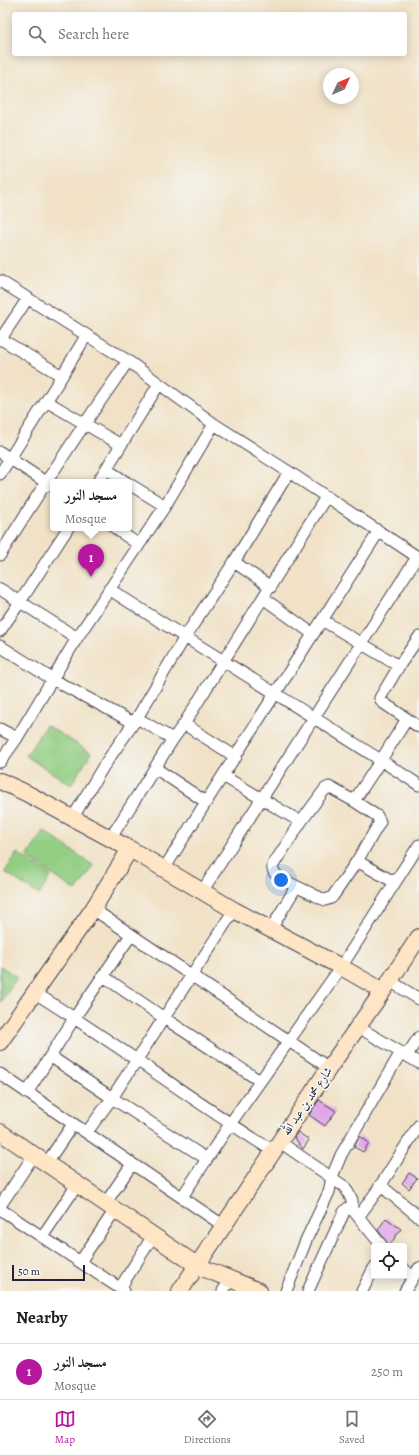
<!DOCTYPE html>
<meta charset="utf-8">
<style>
:root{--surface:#fff;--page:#f2f2f2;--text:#202124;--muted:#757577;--line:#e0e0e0;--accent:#b5179e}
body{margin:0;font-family:Alegreya,Amiri,serif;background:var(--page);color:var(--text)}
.controls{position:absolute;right:12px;bottom:12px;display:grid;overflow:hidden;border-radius:4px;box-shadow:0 2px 10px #0003}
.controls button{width:36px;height:36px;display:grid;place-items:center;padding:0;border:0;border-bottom:1px solid var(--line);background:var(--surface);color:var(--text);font:20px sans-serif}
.compass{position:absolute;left:323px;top:68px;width:36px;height:36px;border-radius:50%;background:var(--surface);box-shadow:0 2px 10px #0003;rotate:46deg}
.scale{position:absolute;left:12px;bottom:10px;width:73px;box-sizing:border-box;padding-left:4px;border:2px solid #22223b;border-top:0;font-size:11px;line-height:14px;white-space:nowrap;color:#22223b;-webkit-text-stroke:3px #f6f6f2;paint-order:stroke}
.you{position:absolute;left:281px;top:880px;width:14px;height:14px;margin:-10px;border:3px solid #fff;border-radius:50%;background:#1a73e8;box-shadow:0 0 0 6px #1a73e833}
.badge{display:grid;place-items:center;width:26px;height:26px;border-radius:50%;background:var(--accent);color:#fff;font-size:13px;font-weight:700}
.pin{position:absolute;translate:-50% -33px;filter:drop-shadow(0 1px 2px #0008)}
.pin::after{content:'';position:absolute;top:21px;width:14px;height:12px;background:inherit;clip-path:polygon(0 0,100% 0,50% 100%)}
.popup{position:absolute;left:50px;top:479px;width:82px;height:52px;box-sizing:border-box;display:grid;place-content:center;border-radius:4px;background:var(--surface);filter:drop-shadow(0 1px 3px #0005);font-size:13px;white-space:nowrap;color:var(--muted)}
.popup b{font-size:15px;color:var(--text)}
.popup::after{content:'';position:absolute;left:50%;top:100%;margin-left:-8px;border:8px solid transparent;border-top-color:var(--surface)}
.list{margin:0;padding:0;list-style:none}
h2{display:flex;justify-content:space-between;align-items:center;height:52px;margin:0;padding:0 16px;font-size:17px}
h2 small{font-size:13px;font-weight:400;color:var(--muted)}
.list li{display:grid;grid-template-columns:26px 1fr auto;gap:12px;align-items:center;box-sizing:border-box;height:56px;padding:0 16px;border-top:1px solid var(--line)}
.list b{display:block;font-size:15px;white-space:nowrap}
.list p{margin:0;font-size:13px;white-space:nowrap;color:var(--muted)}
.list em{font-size:13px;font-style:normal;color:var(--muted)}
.icon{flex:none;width:22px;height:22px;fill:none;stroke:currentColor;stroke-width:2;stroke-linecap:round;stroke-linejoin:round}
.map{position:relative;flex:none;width:419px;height:1291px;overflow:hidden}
.search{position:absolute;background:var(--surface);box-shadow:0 2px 10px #0003;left:12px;right:12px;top:12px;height:44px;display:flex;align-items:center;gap:10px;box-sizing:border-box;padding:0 14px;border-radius:4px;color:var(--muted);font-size:15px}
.sheet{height:108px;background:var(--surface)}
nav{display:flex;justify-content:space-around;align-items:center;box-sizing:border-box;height:56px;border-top:1px solid var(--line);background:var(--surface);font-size:11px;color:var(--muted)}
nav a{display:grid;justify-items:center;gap:2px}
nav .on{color:var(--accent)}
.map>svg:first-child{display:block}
</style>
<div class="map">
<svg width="419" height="1291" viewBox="0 0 419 1291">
<rect width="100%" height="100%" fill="#f6f6f2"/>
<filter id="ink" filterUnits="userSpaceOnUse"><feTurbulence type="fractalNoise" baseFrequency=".025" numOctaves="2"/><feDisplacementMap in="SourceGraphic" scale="8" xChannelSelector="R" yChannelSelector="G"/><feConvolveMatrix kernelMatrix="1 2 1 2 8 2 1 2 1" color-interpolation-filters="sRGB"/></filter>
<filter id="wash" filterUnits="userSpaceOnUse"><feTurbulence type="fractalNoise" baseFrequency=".012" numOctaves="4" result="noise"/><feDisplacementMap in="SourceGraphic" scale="16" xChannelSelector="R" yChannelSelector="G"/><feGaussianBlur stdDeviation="0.9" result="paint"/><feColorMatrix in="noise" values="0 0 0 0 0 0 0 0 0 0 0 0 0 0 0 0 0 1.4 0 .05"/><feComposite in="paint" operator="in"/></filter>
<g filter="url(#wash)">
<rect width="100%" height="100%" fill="#f1e2c7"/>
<path fill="#93ce83" stroke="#5a785f" d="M46,725L91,753L71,785L26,756Z
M44,831L94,866L76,891L27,857Z
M17,853L51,876L39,895L5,872Z
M0,966L17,977L0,1003Z"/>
<g id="blocks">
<path fill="#e0a6e7" d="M319,1100L336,1111L325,1126L309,1115Z
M298,1132L309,1140L303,1149L294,1137Z
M360,1136L369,1143L363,1152L354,1147Z
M409,1173L417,1178L409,1189L402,1183Z
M386,1218L401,1229L389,1246L378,1230Z"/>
</g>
</g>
<g filter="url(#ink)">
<use href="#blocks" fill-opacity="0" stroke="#413f50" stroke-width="1"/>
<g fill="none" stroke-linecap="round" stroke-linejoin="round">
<g stroke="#413f50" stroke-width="13">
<path id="street" d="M0,281L128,361L214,424L289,472L419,558
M1,339L62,376
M0,340L28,298
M46,401L121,445
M0,452L53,487
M106,469L126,482
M0,474L62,376L86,336
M98,482L159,384
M129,484L165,506
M115,528L139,545
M0,555C41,489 83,425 128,361
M234,562L271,587
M0,589L77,638
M109,589C212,655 317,718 419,785
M263,598L313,634
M322,620L399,666
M0,631L20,602L68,528
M419,637L399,666L380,698L382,702L419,727
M0,646L52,679L134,723
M137,718L173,739
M184,724L236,757
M0,729L17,738
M0,762L17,738L77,638L165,506L214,424
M155,768L206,802L164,869
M223,776L301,822
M329,787L354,801L377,816L380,822L357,861L333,896L331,898L325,900C315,895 279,880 274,872C272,869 273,868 273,865L301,822L325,789Z
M354,801L381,760L407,719
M206,802L379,531
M72,819L103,767L137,718L185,637L234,562L289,472
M110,839L173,739L184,724L326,497
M357,861L394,882
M203,890L417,557
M93,909L329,1068
M271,929L296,887
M103,976L164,1018L260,1081
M390,981L419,999
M35,993C116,1043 193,1101 273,1151
M358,1027L419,1063
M407,1055L419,1037
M50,1056L112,1098L207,1159
M0,1074L224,1226
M27,1093L75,1017L131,935
M87,1132L112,1098L234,910
M280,1142L345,1187L352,1200V1209
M46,1164L73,1124
M380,1185L419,1217
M182,1197L230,1124L341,967L419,845
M105,1204L132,1164
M0,1206L34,1155
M0,1209L124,1291
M359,1216L377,1191L419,1125
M42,1237L77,1185
M80,1262L115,1210
M404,1269L413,1278
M120,1288L153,1236
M223,1291L230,1280
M286,1291L307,1238L329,1192L332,1177L341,1155L401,1052
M308,1291L344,1212L348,1208L352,1209L382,1246
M362,1291L374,1268
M405,1291L419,1268"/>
</g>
<g stroke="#413f50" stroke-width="18">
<path id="secondary" d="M0,781L26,793L130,849L234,910L341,967L383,991
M0,1042L93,909L130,849
M0,1132L198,1266L259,1291
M180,1291L329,1068L383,991L419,937"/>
</g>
<use href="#street" stroke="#fff" stroke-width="11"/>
<use href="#secondary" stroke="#fde5c5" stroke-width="16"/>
</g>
</g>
<g text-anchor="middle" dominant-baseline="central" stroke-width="3.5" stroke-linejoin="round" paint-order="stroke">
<g font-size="12" fill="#22223b" stroke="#f6f6f2">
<text transform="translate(307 1101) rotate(-56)">شارع محمد بن عبد الله</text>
</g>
</g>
</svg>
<div class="controls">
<button><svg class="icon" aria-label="locate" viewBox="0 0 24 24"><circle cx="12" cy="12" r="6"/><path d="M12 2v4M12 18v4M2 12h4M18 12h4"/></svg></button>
</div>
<svg class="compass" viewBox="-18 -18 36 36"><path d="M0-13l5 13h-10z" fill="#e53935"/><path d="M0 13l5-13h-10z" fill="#757577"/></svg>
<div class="scale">50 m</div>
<div class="you"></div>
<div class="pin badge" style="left:91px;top:577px">1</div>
<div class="popup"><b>مسجد النور</b>Mosque</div>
<div class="search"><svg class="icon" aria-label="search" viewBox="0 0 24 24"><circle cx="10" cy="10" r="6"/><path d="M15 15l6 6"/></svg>Search here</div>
</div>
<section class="sheet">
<h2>Nearby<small></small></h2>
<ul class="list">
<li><span class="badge">1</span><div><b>مسجد النور</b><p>Mosque</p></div><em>250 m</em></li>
</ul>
</section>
<nav>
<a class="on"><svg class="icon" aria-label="map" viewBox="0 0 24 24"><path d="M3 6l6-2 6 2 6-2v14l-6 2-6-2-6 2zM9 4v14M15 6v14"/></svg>Map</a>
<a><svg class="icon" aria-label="directions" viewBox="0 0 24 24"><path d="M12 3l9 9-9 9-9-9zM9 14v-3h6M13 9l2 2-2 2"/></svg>Directions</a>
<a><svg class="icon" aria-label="saved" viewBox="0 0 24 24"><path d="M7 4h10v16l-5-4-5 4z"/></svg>Saved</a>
</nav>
